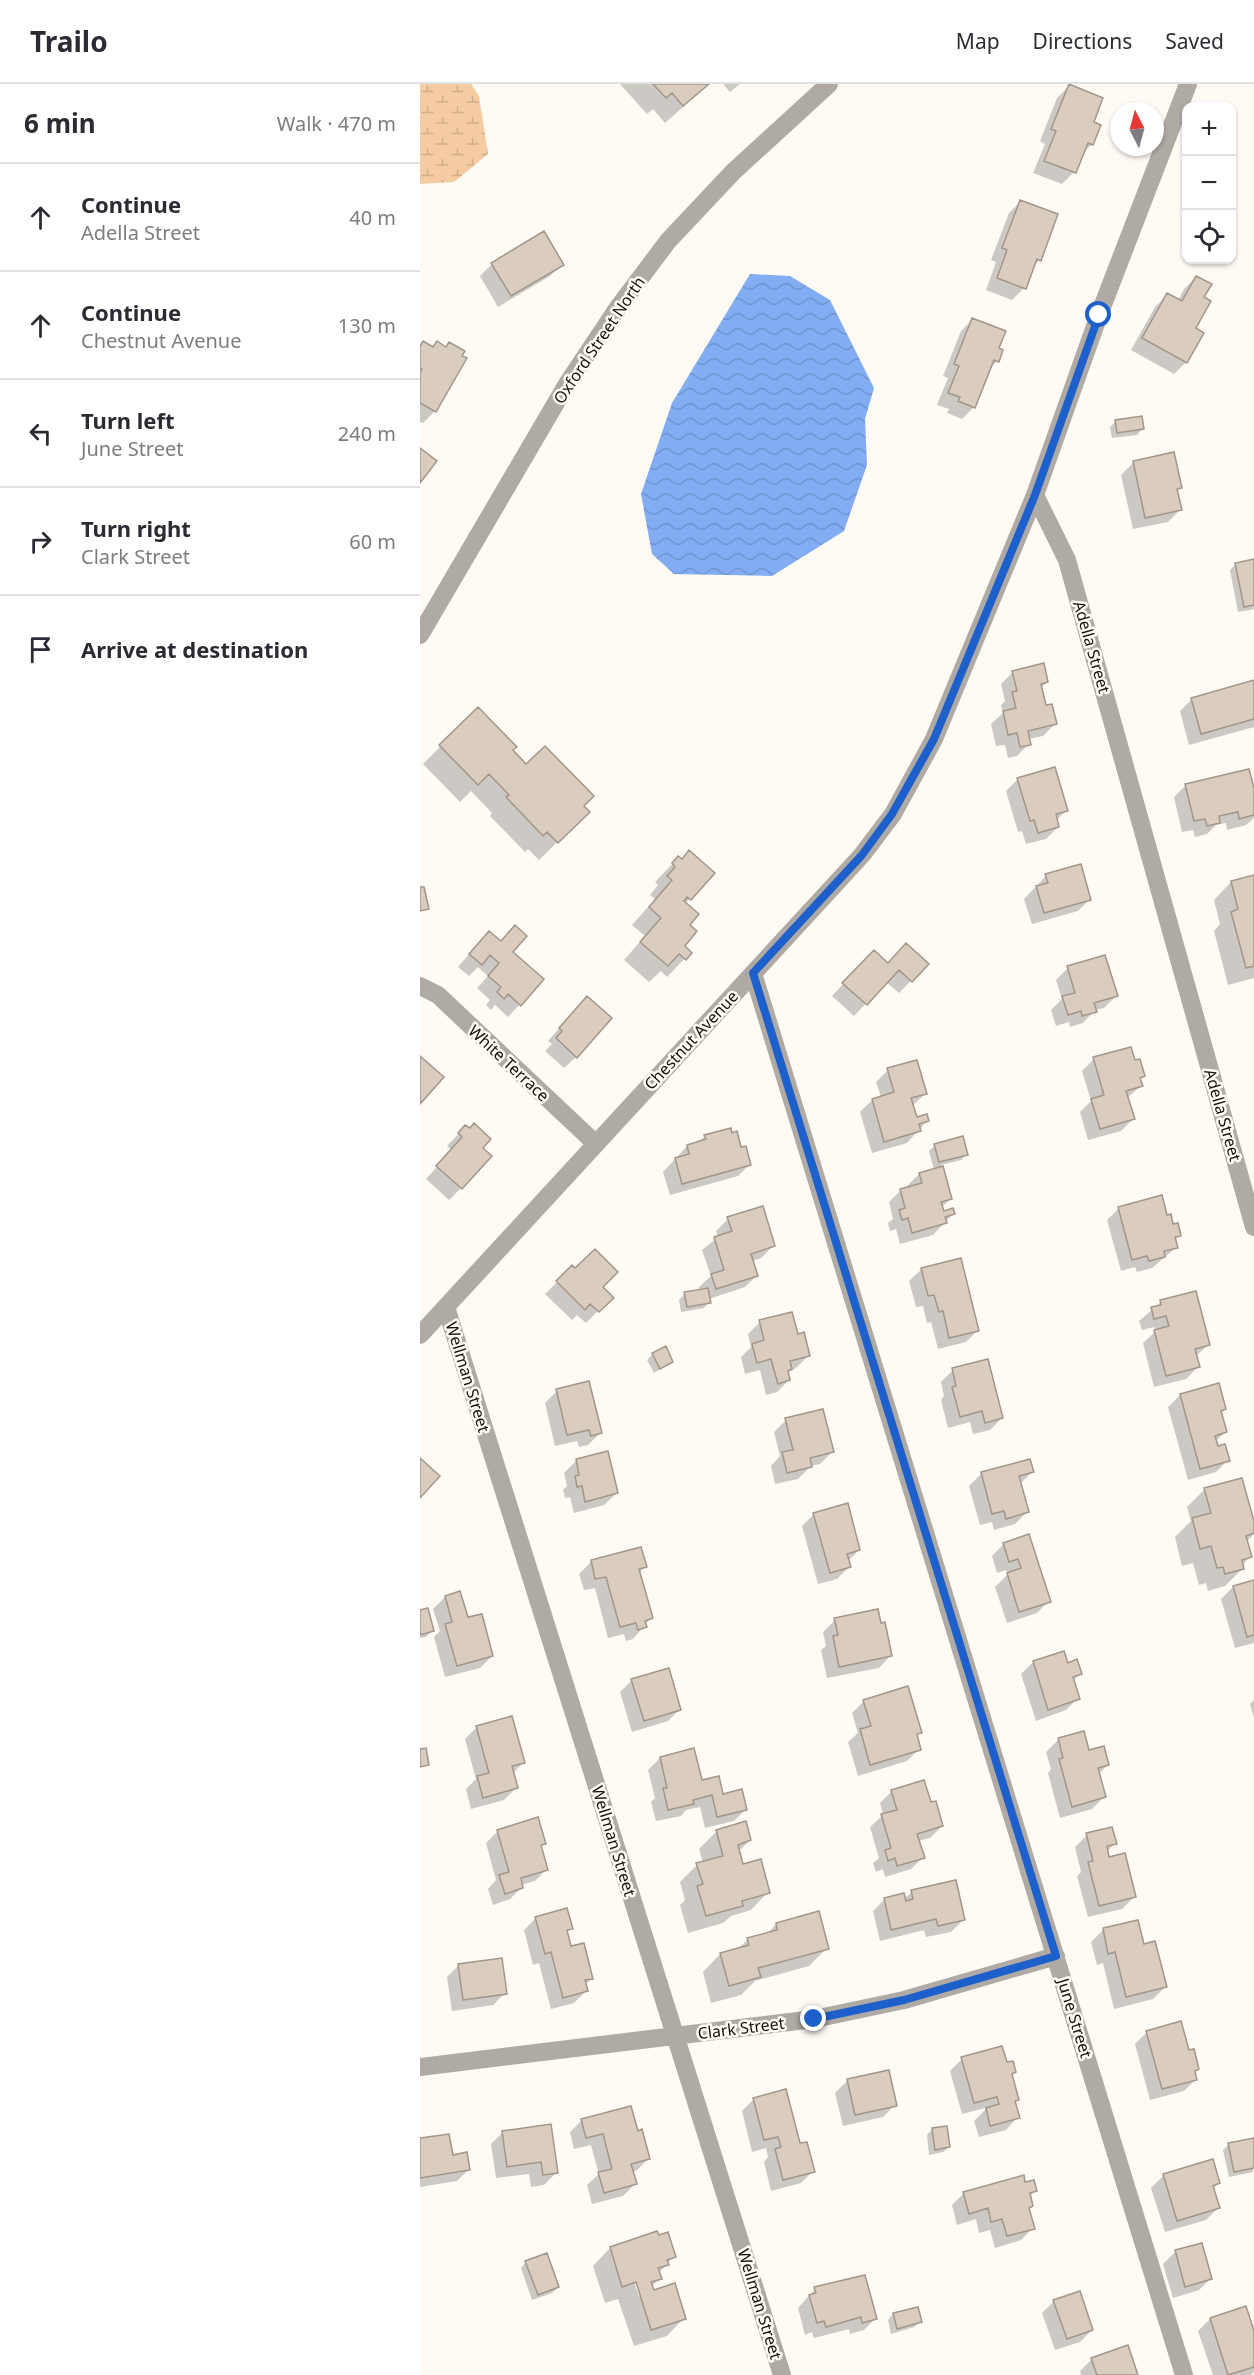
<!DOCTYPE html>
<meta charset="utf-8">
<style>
:root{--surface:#fff;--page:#f7f7f7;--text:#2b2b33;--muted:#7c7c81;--line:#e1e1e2}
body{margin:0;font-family:"Noto Sans",sans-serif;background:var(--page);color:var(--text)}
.controls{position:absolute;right:18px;top:18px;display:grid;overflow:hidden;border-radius:12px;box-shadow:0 2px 4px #0004}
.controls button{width:54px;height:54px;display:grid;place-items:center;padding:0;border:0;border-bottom:2px solid var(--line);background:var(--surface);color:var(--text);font:30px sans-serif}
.compass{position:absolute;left:690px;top:18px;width:54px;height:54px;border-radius:50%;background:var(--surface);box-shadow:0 2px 4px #0004;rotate:354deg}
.stop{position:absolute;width:18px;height:18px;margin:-14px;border:4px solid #1d60cc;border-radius:50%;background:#fff}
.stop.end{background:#1d60cc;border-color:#fff;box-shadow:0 2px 6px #0008}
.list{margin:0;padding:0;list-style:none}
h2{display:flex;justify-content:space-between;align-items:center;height:78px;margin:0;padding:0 24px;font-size:26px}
h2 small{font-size:20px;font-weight:400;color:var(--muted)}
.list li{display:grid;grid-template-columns:39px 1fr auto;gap:18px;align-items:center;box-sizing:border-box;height:108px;padding:0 24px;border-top:2px solid var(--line)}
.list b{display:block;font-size:22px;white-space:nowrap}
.list p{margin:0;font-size:20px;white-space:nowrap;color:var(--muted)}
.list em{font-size:20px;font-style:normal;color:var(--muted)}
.icon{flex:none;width:33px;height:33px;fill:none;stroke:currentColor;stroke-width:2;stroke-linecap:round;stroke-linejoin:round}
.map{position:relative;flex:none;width:834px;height:2291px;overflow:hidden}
header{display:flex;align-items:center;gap:36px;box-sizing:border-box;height:84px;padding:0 30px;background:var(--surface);border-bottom:2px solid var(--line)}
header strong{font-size:28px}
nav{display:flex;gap:33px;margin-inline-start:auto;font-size:21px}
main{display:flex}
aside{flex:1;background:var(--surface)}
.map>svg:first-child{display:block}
</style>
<header>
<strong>Trailo</strong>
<nav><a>Map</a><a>Directions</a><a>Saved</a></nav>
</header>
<main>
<aside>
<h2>6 min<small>Walk · 470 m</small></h2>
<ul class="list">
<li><svg class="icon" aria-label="ahead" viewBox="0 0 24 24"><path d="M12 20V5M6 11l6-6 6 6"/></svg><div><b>Continue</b><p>Adella Street</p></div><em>40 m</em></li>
<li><svg class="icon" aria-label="ahead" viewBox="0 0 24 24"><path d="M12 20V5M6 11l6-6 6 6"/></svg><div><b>Continue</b><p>Chestnut Avenue</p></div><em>130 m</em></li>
<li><svg class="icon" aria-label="left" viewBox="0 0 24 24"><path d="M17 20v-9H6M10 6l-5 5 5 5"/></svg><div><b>Turn left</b><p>June Street</p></div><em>240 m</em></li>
<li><svg class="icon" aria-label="right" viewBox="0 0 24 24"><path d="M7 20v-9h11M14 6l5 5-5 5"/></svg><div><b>Turn right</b><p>Clark Street</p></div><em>60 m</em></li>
<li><svg class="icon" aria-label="arrive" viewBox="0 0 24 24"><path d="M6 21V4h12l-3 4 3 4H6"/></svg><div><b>Arrive at destination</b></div></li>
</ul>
</aside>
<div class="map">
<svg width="834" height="2291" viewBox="0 0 834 2291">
<defs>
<pattern id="wetland-marsh" width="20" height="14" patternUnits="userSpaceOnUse" patternTransform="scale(1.5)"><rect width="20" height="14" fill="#f5cca2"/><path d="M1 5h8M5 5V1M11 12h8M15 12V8" fill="none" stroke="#d1ae8a"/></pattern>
<pattern id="water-waves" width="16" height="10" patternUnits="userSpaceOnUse" patternTransform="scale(1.5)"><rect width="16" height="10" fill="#82adf3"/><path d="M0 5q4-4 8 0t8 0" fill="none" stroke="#7094cf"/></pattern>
</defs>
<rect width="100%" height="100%" fill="#fffaf4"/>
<path fill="url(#wetland-marsh)" d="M0,0H51L59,12L68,70L34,98L0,100Z"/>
<path fill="url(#water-waves)" d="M330,190L370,192L410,216L454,304L445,335L447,381L424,447L352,492L254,490L232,470L221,410L252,319Z"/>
<path fill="#0003" fill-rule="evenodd" d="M200,0H289L245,39L233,25L227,30Z
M303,0H320L310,8Z
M649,2L672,39V60L661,71L654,88L642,100L613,89L625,60L620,57L637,14Z
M601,117L619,176L612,183L604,204L592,216L566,206L576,178L571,176L589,129Z
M72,180H142L130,192L78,223L60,192Z
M776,193L782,214L766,278L754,290L711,266L735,223L747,211L758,217L764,205Z
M553,235L577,265V277L569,285L554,323L542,335L527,329L529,325L517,321L528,294L523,292L541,247Z
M0,262L45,275L15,327L3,339L0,338Z
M696,337L722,345L717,351L692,354L690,343Z
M753,370L760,404L756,407L760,426L748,438L713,445L701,391L713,379Z
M816,480L834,485V525L818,528L810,486Z
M593,588L627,598L621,604L625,623L635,640L623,652L608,655L609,660L597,672L588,674L585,661L576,662L571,640L583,629L581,621L585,617L581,600Z
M834,598V643L769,661L760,627L772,615Z
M58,625L106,682L168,728L119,776L108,765L105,768L70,732L72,729L51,707L40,718L3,680Z
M598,695L646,726L636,737L638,743L626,755L606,760L602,747L598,748L586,707Z
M766,701L834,711V734L826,741L807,746L806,739L796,741L787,750L775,753L773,746L762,748L754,713Z
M258,774L293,789L265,820L268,841L263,862L270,869L247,893L241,887L229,898L204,876L225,852L212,841L235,815L230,811L238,801L235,798Z
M626,792L670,815L658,827L612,840L604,815Z
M834,792V894L808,901L794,847L800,840L794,816L811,798Z
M57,861L91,868L122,896L88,933L75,921L71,926L66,921L70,916L57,904L68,892L58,883L49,892L38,883Z
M442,880L468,881L507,880L479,909L466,898L434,932L412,912Z
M648,884L696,912L684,924L675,926L663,939L650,943L649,938L636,942L631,926L642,915L636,896Z
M155,926L156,973L144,984L125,967L132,960L128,957Z
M674,975L714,978L723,992L719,996L721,1002L707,1014L713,1035L701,1047L668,1056L660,1028L671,1017L662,987Z
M468,986L506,1009L492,1022L496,1035L507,1037L487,1059L452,1069L440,1028L452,1016L461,1013L456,998Z
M45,1043L61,1064L41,1104L29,1116L6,1095L32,1066L27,1062Z
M285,1052L320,1065L330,1080L318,1092L250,1111L243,1088L267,1062L278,1059Z
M515,1061L547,1070L541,1076L521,1081L530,1115L521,1124L523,1128L533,1130L513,1151L480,1160L476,1145L470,1147L468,1139L473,1135L469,1118L481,1106L488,1104L487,1102L499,1090L514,1086L509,1067Z
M699,1124L746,1133L760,1151L755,1156L757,1163L732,1184L717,1188L715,1183L701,1187L687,1136Z
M308,1135L353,1162L341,1174L332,1177L337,1191L325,1203L289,1215V1218L284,1224L261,1228L259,1216L265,1210L281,1207L279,1203L291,1192L282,1166L298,1153L296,1147Z
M152,1183L191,1214L166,1239L157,1231L152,1236L125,1210Z
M502,1185L558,1246L546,1258L518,1265L511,1238L507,1239L503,1222L496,1223L489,1197Z
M741,1218L788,1261L775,1273L778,1283L766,1295L734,1303L723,1259L736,1247L734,1243L722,1246L719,1237Z
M340,1238L377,1252L388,1272L376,1284L367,1289L369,1296L357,1308L346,1311L340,1286L325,1290L321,1273L331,1263L328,1250Z
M233,1270L252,1278L234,1289L227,1276Z
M533,1286L582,1334L570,1346L553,1350L550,1338L528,1344L521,1316L524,1312L521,1298Z
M137,1307L180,1349L168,1361L159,1363L157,1357L135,1362L125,1319Z
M760,1311L805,1325L800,1329L805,1348L795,1358L797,1364L808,1376L796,1388L768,1396L748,1323Z
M366,1336L412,1368L400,1380L391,1382L378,1395L355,1400L351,1382L360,1372L354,1348Z
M156,1377L197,1409L184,1421L154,1429L150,1413L145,1414L143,1406L147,1402L144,1389Z
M609,1377L612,1388L600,1400L607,1428L595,1440L574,1446L572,1438L560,1441L549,1402L561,1390Z
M785,1405L834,1443V1450L826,1458L830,1473L822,1481L823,1484L805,1502L788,1507L786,1499L779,1501L773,1479L762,1482L755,1453L771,1437L767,1423Z
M394,1430L439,1466L428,1477L429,1483L417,1495L398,1500L382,1442Z
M608,1452L629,1517L617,1529L587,1539L575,1503L588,1490L586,1486L577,1489L572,1472L584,1460Z
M171,1478L225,1483L219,1489L231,1534L213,1555L206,1557L204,1550L188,1554L175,1504L164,1506L159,1490Z
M834,1497V1559L815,1564L801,1515L813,1503Z
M25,1513L47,1535L72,1572L60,1584L25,1593L14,1553L20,1547L13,1525Z
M0,1528L12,1547L6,1553L0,1554Z
M415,1536L471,1571L459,1584L407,1594L401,1566L406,1562L403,1548Z
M643,1569L647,1581L660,1590L653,1597L658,1614L646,1626L616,1637L601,1590L613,1578Z
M212,1596L260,1625L248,1637L212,1648L200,1608Z
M834,1616V1634L830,1620Z
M444,1617L500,1648L496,1653L499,1665L487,1677L438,1692L428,1658L438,1649L432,1629Z
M57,1643L103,1679L92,1690L96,1704L84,1716L51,1725L46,1705L56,1695L45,1655Z
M638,1656L668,1668L688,1681L678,1690L684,1713L672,1725L640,1734L628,1689L631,1685L626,1668Z
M240,1674L302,1712L326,1725L314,1737L285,1744L280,1723L266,1726L261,1732L236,1737L231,1718L235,1714L228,1686Z
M472,1707L510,1720L522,1742L510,1754L498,1757L503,1773L491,1785L465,1793L463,1785L456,1788L453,1779L459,1774L450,1743L463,1731L460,1719Z
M78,1747L124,1759L120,1763L127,1785L115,1797L101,1801L102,1803L90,1815L73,1821L68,1805L76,1796L66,1759Z
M297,1747L330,1756L318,1768L322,1782L348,1808L331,1826L311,1832L303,1839L268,1849L260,1821L265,1816L260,1798L277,1781L283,1779L279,1765Z
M667,1751L695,1759L687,1768L688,1775L714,1813L702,1825L668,1833L657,1792L661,1788L655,1763Z
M492,1808L543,1836L531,1848L506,1853L504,1846L460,1857L453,1827L465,1815H484Z
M116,1834L151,1844L146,1849L150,1864L172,1894L165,1901L166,1907L154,1919L131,1925L119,1879L113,1881L104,1846Z
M717,1838L722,1862L745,1903L733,1915L694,1925L683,1879L677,1881L671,1858L683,1846Z
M356,1840L407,1864L389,1882L335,1897L321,1911L291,1919L283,1888L300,1870L318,1865L328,1855L347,1850Z
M39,1881L85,1909L73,1921L32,1927L27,1893Z
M727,1948L768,1967L778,1985L774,1989L776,1995L764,2007L730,2016L715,1960Z
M542,1975L586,1980L595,1988L591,1992L597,2015L594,2018L598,2033L586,2046L559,2053L554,2037L565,2026V2024L542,2030L530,1987Z
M427,1997L475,2021L463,2033L423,2042L415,2009Z
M334,2015L379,2061L393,2087L381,2099L351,2107L344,2078L348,2073L346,2064L332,2068L322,2027Z
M162,2036L216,2049L228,2075L216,2087L212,2088L215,2100L203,2112L172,2120L167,2101L179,2090L171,2061L154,2065L150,2048Z
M512,2045L529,2063L523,2068L509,2071L507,2051Z
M83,2048L136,2089L124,2101L111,2103L109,2090L76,2094L71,2060Z
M0,2056L31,2072L49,2085L37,2097L0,2103Z
M809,2060H834L833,2088L809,2093L803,2066Z
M792,2077L799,2098L792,2105L798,2124L786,2136L745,2148L731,2104L743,2092Z
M604,2100L615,2107L609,2113L611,2122L608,2126L613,2144L601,2156L575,2164L570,2146L559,2149L556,2135L537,2141L532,2121L544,2109Z
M781,2161L791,2194L779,2206L753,2214L743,2180L755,2168Z
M190,2164L254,2172L239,2189L240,2194L231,2203L264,2234L247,2252L214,2262L198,2215L185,2219L173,2182ZM215,2191L221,2210L219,2212L212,2192Z
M106,2178L138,2203L132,2209L112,2216L101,2184Z
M395,2205L456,2234L444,2246L430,2250L429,2245L394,2254L392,2248L385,2251L378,2224Z
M634,2217L672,2246L660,2258L635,2266L622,2229Z
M473,2230L500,2238L494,2243L471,2250L468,2236Z
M790,2235L834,2252V2288L831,2291H793L778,2247Z
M672,2275L717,2291H661L660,2287Z"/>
<path fill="#dacdc0" stroke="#a2968a" stroke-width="1.5" d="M233,0H289L263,22L252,9L246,14Z
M649,0L683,14L674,38L681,41L673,61L668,59L656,89L624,77L636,47L631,45Z
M600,116L638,130L621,177L617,175L606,205L577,194L587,166L582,164Z
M124,147L144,181L91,212L71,179Z
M776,192L792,200L784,213L791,217L776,244L784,249L767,279L722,254L747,209L762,217Z
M552,234L586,247L579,264L583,266L579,278L574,276L555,324L538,317L540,313L528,309L539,282L534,280Z
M3,257L13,263L17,257L26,263L29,258L45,267L42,272L47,274L16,328L0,319V289L2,285L0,284V262Z
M722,332L724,345L697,349L695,336Z
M0,364L17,377L0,399Z
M754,368L762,404L757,405L762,426L725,434L713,377Z
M834,475V521L824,523L815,479Z
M624,579L628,598L621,600L626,621L632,620L637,640L608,647L611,661L600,663L597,649L588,651L583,627L596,624L592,608L597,607L592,587Z
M834,596V635L781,650L771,614Z
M58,623L97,663L93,666L106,680L125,662L174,712L164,722L170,728L138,759L127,748L123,752L86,713L89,711L69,690L58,701L19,661Z
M635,683L648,727L636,730L639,743L618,749L614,736L610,737L597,694Z
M829,685L834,704V731L819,735L818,728L799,732L800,739L787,742L785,735L774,737L765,700Z
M269,766L295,789L271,816L267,813L264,817L279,830L270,841L277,847L265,862L272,869L266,876L259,870L248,882L220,858L241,834L229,823L252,796L247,792L255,783L252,779L258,772L262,775Z
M661,780L671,816L624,829L616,802L628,799L625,790Z
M834,791V882L826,884L811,828L818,825L811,797Z
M0,803H4L9,825L0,827Z
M95,841L107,852L93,868L124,895L101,922L88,910L84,915L77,908L81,903L68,892L79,879L70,871L62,881L49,870L69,847L81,857Z
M486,859L509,880L492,898L479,886L447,921L422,899L454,866L468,879Z
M685,871L698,912L674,919L677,928L662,932L661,927L648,931L642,912L655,909L647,882Z
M167,912L192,934L157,974L136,954L142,947L139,944Z
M711,963L715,976L720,975L725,992L720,994L723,1002L706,1007L715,1035L680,1045L671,1015L684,1011L673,973Z
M0,972L24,993L0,1020Z
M497,976L507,1010L491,1014L497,1033L507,1030L509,1037L499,1040L501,1047L464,1058L452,1015L474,1008L467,984Z
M54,1039L71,1055L63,1064L72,1072L42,1105L16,1082L42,1053L38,1049L45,1041L50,1044Z
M311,1044L312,1049L317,1047L321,1063L326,1062L331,1081L262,1100L255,1074L269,1070L267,1061L286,1055L284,1051Z
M543,1052L548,1071L519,1078L514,1060Z
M523,1082L532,1115L521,1118L524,1127L533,1124L535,1130L525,1133L527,1139L492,1149L488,1134L482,1136L479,1126L485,1124L480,1105L502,1099L499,1089Z
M742,1111L747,1131L751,1130L753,1140L758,1139L761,1152L755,1153L758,1164L744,1167L745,1173L729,1177L727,1172L712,1176L698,1123Z
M343,1122L355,1162L331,1170L338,1192L296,1205L291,1190L304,1186L294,1153L312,1147L307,1133Z
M175,1165L198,1188L183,1203L194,1214L179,1228L170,1220L165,1226L136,1197L152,1181L155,1184Z
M541,1174L559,1247L529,1254L523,1227L519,1228L514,1211L508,1212L501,1184Z
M288,1204L291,1219L267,1223L264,1208Z
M776,1207L790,1261L775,1265L780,1283L746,1292L734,1246L749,1242L746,1232L734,1235L731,1223L741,1221L740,1216Z
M372,1228L378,1250L384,1248L390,1272L370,1277L372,1285L368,1287L370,1296L358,1300L351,1275L337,1279L332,1260L344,1256L339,1236Z
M246,1262L253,1278L240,1285L232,1269Z
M568,1275L583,1334L565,1339L562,1327L540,1333L532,1303L536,1302L532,1284Z
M169,1297L182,1349L171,1352L169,1346L147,1351L136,1305Z
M799,1299L806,1325L801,1327L807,1348L795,1352L798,1362L805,1360L810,1377L780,1385L760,1310Z
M403,1325L414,1368L390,1374L392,1383L367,1389L362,1368L373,1366L365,1334Z
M188,1367L198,1409L165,1418L162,1402L157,1403L155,1392L159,1391L156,1375Z
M0,1374L20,1392L0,1414Z
M610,1375L614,1388L599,1392L609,1428L586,1435L584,1427L572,1430L561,1388Z
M822,1394L834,1437V1449L826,1452L832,1473L822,1476L824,1485L805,1490L803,1483L797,1484L791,1462L780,1465L772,1434L791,1429L784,1404Z
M428,1419L440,1466L427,1470L431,1483L410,1489L393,1429Z
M609,1450L631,1518L599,1528L587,1489L601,1484L598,1475L589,1478L583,1459Z
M221,1463L227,1483L219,1485L233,1534L225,1537L227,1543L218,1546L216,1539L200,1543L186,1493L175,1495L171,1476Z
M834,1496V1551L827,1553L813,1502Z
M40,1507L48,1533L62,1530L73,1572L37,1582L25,1540L32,1538L25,1512Z
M8,1524L14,1547L0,1551V1526Z
M458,1525L461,1539L465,1538L472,1572L419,1583L413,1552L418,1551L414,1534Z
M644,1567L648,1579L657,1575L662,1590L653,1593L660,1615L628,1626L613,1577Z
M249,1584L261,1626L224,1637L211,1595Z
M488,1602L502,1649L497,1650L501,1666L450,1681L440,1645L451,1642L443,1616Z
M92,1632L105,1679L92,1682L98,1704L63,1714L57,1692L69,1689L56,1642Z
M664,1647L669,1666L684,1662L689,1681L678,1684L686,1713L652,1723L639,1675L643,1674L638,1654Z
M6,1664L9,1681L0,1683V1665Z
M274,1664L282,1696L299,1692L303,1710L322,1705L327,1726L297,1733L292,1711L273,1716L274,1720L248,1726L243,1704H247L240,1673Z
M504,1696L511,1718L516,1717L523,1742L497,1750L505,1774L477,1782L475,1774L468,1777L465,1766L471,1764L461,1730L477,1726L471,1706Z
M118,1733L126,1760L121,1761L128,1786L101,1794L103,1804L85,1810L79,1791L89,1788L77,1746Z
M326,1737L331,1756L318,1761L323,1780L341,1775L350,1809L322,1817L323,1822L286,1832L277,1802L283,1800L276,1779L303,1772L296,1746Z
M692,1743L697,1760L687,1762L689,1773L705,1769L716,1813L679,1822L668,1778L673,1777L666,1749Z
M536,1796L545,1836L518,1842L516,1835L471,1846L464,1814L484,1809L486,1817L493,1815L491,1806Z
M147,1824L153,1845L147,1846L151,1862L164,1859L173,1895L165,1896L168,1907L143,1914L131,1868L125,1870L115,1833Z
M399,1827L409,1865L338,1884L341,1893L309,1902L300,1869L329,1861L327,1854L357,1846L356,1839Z
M718,1836L724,1860L735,1857L747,1903L706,1913L695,1868L688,1870L683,1844Z
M82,1874L87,1910L43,1916L38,1880Z
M761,1937L769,1966L774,1965L779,1985L775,1987L777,1996L742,2005L726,1947Z
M582,1962L587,1978L593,1977L596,1988L592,1990L599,2016L595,2017L600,2034L570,2042L566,2024L579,2020L577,2013L554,2019L541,1973Z
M469,1986L477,2022L435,2031L427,1995Z
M366,2005L380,2059L387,2058L395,2088L363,2096L355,2065L361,2063L358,2053L344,2056L333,2014Z
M211,2022L218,2047L222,2045L230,2075L211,2080L217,2100L184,2109L178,2088L192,2085L183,2050L166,2054L161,2035Z
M131,2040L138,2089L123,2091L121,2078L87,2083L82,2047Z
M527,2042L530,2063L515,2066L512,2044Z
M29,2050L33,2071L47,2068L50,2086L0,2094V2054Z
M834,2054V2084L814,2088L808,2059Z
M793,2075L800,2099L793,2102L800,2124L757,2137L743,2090Z
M604,2091L605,2098L614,2096L617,2107L610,2109L613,2122L609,2124L615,2145L587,2152L582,2135L571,2138L568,2124L549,2130L543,2108Z
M237,2147L239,2151L248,2148L256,2173L247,2176L249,2181L238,2184L242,2195L231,2198L234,2206L255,2199L266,2235L231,2246L216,2198L202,2203L190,2163Z
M782,2159L792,2195L765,2203L755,2166Z
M127,2169L139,2203L118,2211L105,2177Z
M445,2191L457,2235L442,2239L441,2233L406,2243L404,2237L397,2239L389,2211L396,2209L394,2203Z
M660,2207L673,2246L647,2255L633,2216Z
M826,2222L834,2247V2283L808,2291L790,2234Z
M498,2223L502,2238L477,2245L473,2229Z
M708,2261L718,2291H677L671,2274Z"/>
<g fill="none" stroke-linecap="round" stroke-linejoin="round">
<path stroke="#b0aaa5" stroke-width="18" d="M768,0L679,231L615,411L647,476L834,1143
M0,551L147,300L197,225L248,157L313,88L409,0
M333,889L764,2291
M0,902L18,911L176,1060
M26,1223L362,2291
M0,1251L442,771L473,730L514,655L615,411
M0,1983L394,1935L484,1916L636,1872"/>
</g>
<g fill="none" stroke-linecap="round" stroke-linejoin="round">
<path stroke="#1d60cc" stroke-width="8" d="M394,1935L484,1916L636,1872L333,889L442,771L472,730L514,655L615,411L679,231"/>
</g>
<g text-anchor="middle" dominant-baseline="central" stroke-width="5" stroke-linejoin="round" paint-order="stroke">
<g font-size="16" fill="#16110d" stroke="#fffaf4">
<text transform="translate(179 256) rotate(-56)">Oxford Street North</text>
<text transform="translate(672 563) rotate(74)">Adella Street</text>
<text transform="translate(271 956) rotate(-47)">Chestnut Avenue</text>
<text transform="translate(89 979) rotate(43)">White Terrace</text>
<text transform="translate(803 1031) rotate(74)">Adella Street</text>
<text transform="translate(48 1293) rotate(73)">Wellman Street</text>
<text transform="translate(194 1757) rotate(73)">Wellman Street</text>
<text transform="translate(655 1934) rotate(73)">June Street</text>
<text transform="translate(321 1944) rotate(-7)">Clark Street</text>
<text transform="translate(340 2220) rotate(73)">Wellman Street</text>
</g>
</g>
</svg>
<div class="controls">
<button>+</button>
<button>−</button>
<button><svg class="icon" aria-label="locate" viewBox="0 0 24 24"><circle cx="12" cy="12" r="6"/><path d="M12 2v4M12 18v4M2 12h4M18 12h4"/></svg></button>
</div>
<svg class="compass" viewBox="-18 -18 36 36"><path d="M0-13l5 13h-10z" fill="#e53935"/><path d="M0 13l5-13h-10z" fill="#7c7c81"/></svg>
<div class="stop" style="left:679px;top:231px"></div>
<div class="stop end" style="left:394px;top:1935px"></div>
</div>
</main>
